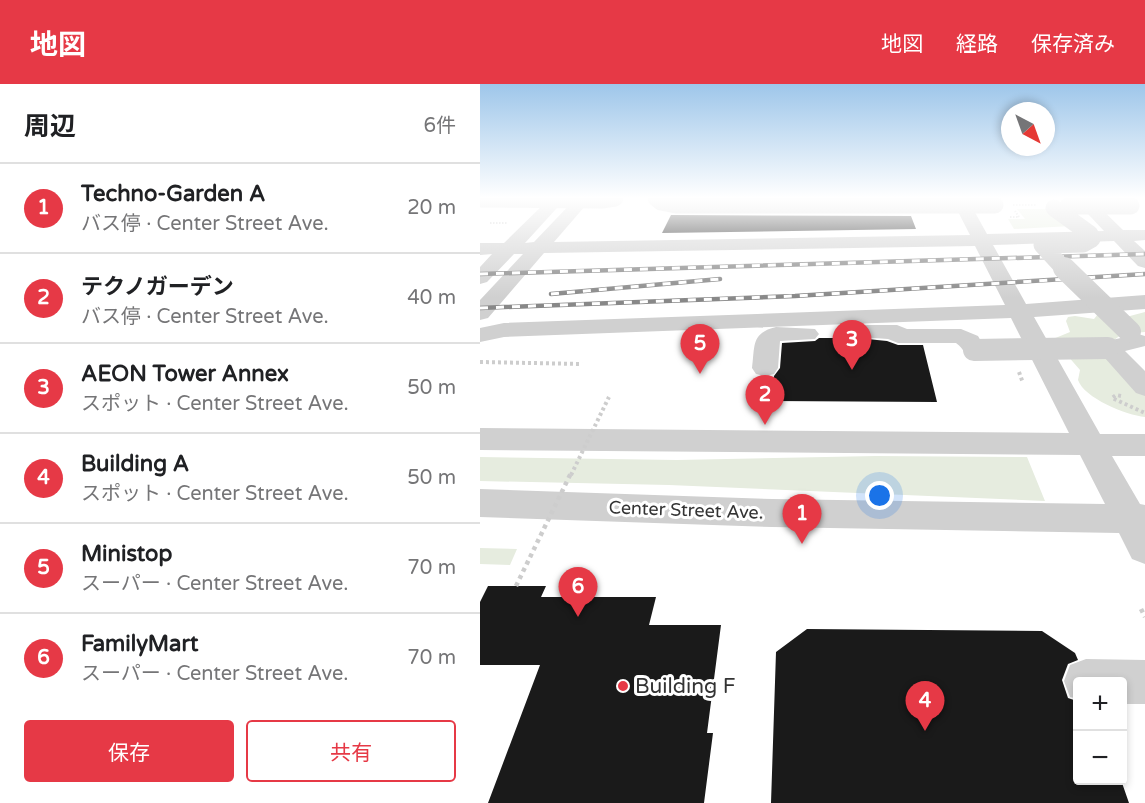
<!DOCTYPE html>
<html lang="ja">
<meta charset="utf-8">
<style>
:root{--surface:#fff;--page:#f2f2f2;--text:#202124;--muted:#757577;--line:#e0e0e0;--accent:#e63946}
body{margin:0;font-family:"Varela Round","Noto Sans JP",sans-serif;background:var(--page);color:var(--text)}
.controls{position:absolute;right:18px;bottom:18px;display:grid;overflow:hidden;border-radius:6px;box-shadow:0 3px 9px #0003}
.controls button{width:54px;height:54px;display:grid;place-items:center;padding:0;border:0;border-bottom:2px solid var(--line);background:var(--surface);color:var(--text);font:30px sans-serif}
.compass{position:absolute;left:521px;top:18px;width:54px;height:54px;border-radius:50%;background:var(--surface);box-shadow:0 3px 9px #0003;rotate:139deg}
.you{position:absolute;left:400px;top:412px;width:21px;height:21px;margin:-15px;border:4px solid #fff;border-radius:50%;background:#1a73e8;box-shadow:0 0 0 9px #1a73e833}
.badge{display:grid;place-items:center;width:39px;height:39px;border-radius:50%;background:var(--accent);color:#fff;font-size:20px;font-weight:700}
.pin{position:absolute;translate:-50% -50px;filter:drop-shadow(0 2px 3px #0008)}
.pin::after{content:'';position:absolute;top:32px;width:21px;height:18px;background:inherit;clip-path:polygon(0 0,100% 0,50% 100%)}
.list{margin:0;padding:0;list-style:none}
h2{display:flex;justify-content:space-between;align-items:center;height:78px;margin:0;padding:0 24px;font-size:26px}
h2 small{font-size:20px;font-weight:400;color:var(--muted)}
.list li{display:grid;grid-template-columns:39px 1fr auto;gap:18px;align-items:center;box-sizing:border-box;height:90px;padding:0 24px;border-top:2px solid var(--line)}
.list b{display:block;font-size:22px;white-space:nowrap}
.list p{margin:0;font-size:20px;white-space:nowrap;color:var(--muted)}
.list em{font-size:20px;font-style:normal;color:var(--muted)}
.actions{display:flex;gap:12px;padding:18px 24px}
.actions a{flex:1;padding:14px 0;border:2px solid var(--accent);border-radius:6px;text-align:center;font-size:21px;color:var(--accent)}
.actions .main{background:var(--accent);color:#fff}
.map{position:relative;flex:none;width:665px;height:719px;overflow:hidden}
header{display:flex;align-items:center;gap:36px;box-sizing:border-box;height:84px;padding:0 30px;background:var(--accent);color:#fff}
header strong{font-size:28px}
nav{display:flex;gap:33px;margin-inline-start:auto;font-size:21px}
main{display:flex}
aside{flex:1;background:var(--surface)}
.map>svg:first-child{display:block}
</style>
<header>
<strong>地図</strong>
<nav><a>地図</a><a>経路</a><a>保存済み</a></nav>
</header>
<main>
<aside>
<h2>周辺<small>6件</small></h2>
<ul class="list">
<li><span class="badge">1</span><div><b>Techno-Garden A</b><p>バス停 · Center Street Ave.</p></div><em>20 m</em></li>
<li><span class="badge">2</span><div><b>テクノガーデン</b><p>バス停 · Center Street Ave.</p></div><em>40 m</em></li>
<li><span class="badge">3</span><div><b>AEON Tower Annex</b><p>スポット · Center Street Ave.</p></div><em>50 m</em></li>
<li><span class="badge">4</span><div><b>Building A</b><p>スポット · Center Street Ave.</p></div><em>50 m</em></li>
<li><span class="badge">5</span><div><b>Ministop</b><p>スーパー · Center Street Ave.</p></div><em>70 m</em></li>
<li><span class="badge">6</span><div><b>FamilyMart</b><p>スーパー · Center Street Ave.</p></div><em>70 m</em></li>
</ul>
<div class="actions"><a class="main">保存</a><a>共有</a></div>
</aside>
<div class="map">
<svg width="665" height="719" viewBox="0 0 665 719">
<rect width="100%" height="100%" fill="#fff"/>
<path fill="#e6ecdf" d="M537,125H569L591,142L534,145L528,135H545Z
M665,228V248L642,250L629,260L665,307V333C646,331 604,314 598,296L600,286L573,255L590,248L586,237L588,233L595,232L614,235L618,230L650,232Z
M396,372L547,373L565,417L189,401L0,397V373L197,376Z
M0,464L37,465L30,481L0,480Z"/>
<path fill="#1a1a1a" d="M191,131L431,132L436,145L182,149Z
M339,254H377L407,257L418,261H443L457,318L292,317L294,292L300,284L302,259L335,257Z
M8,502H66L61,513H176L169,541H241L227,649H233L224,719H8L60,581H0V518Z
M327,545L562,547L595,569L598,576L588,580L582,596L588,614L597,617V696H641L649,719H291L296,568Z"/>
<g fill="none" stroke-linecap="round" stroke-linejoin="round">
<path stroke="#cdcdcd" stroke-width="2" stroke-dasharray="1.5 1.5" stroke-linecap="butt" d="M533,121H556
M530,133H539L535,127
M10,139H27"/>
<path stroke="#cdcdcd" stroke-width="4" stroke-dasharray="3 3" stroke-linecap="butt" d="M0,278L102,280
M539,288L543,299
M641,312L636,311L632,314L665,329"/>
<path stroke="#cdcdcd" stroke-width="4.5" stroke-dasharray="4 4" stroke-linecap="butt" d="M661,525L665,533"/>
<path fill="#d0d0d0" fill-rule="evenodd" d="M70,114H86L45,159L54,158L96,114H112L74,158L490,151L471,114H487L507,150L624,147L593,114H610L643,146H665V156L654,157L665,167V184L658,182L634,157L513,161L546,220L665,211V225L554,233L620,350H665V372H632L660,420L665,421V480L652,475L639,449L292,443L0,433V405L292,415L625,420L600,371L0,366V344L589,349L531,234L24,253L0,258V244L24,239L525,221L495,162L64,169L8,234L0,236V216L43,170H34L7,198L0,200V183L12,170L0,171V159H24Z
M387,241H417L427,245H481L498,252L506,266L503,271C483,276 488,268 476,259H418L408,255L379,253L375,248L379,243Z
M296,243L335,245L339,250L335,255L300,257L298,284L294,290L285,292L276,290L272,284C275,262 271,249 296,243Z
M658,250L665,252V262L645,267L665,287V312L656,309L616,264L619,259Z
M606,575L665,576V620H642V598H598V615L590,613L584,597L590,581Z"/>
<g stroke="#888" stroke-width="4.5">
<path id="rail" d="M0,190L665,170
M71,210L240,195
M0,224L315,212L665,190"/>
</g>
<use href="#rail" stroke="#fff" stroke-width="3" stroke-dasharray="8" stroke-linecap="butt"/>
<path stroke="#cdcdcd" stroke-width="4" stroke-dasharray="3 3" stroke-linecap="butt" d="M91,391L129,313"/>
<path stroke="#cdcdcd" stroke-width="4.5" stroke-dasharray="4 4" stroke-linecap="butt" d="M36,502L91,389"/>
<path stroke="#d0d0d0" stroke-width="17" d="M176,114L181,118L196,121H515
M0,115L122,116L135,114
M588,122H651L641,114
M574,124L610,150L612,155L603,160L562,161L585,186"/>
<path stroke="#d0d0d0" stroke-width="22" d="M584,184L650,248
M494,266L628,264"/>
</g>
<linearGradient id="sky" x2="0" y2="1"><stop stop-color="#9ec6ea"/><stop offset="0.53" stop-color="#fff"/><stop offset="1" stop-color="#fff" stop-opacity="0"/></linearGradient>
<rect width="665" height="214" fill="url(#sky)"/>
<circle fill="#e63946" stroke="#fff" stroke-width="2" cx="143" cy="602" r="6"/>
<g text-anchor="middle" dominant-baseline="central" stroke-width="6" stroke-linejoin="round" paint-order="stroke">
<g font-size="18" fill="#333" stroke="#fff">
<text transform="translate(206 426) rotate(2)">Center Street Ave.</text>
</g>
<g font-size="21" fill="#333" stroke="#fff" text-anchor="start">
<text x="155" y="602">Building F</text>
</g>
</g>
</svg>
<div class="controls">
<button>+</button>
<button>−</button>
</div>
<svg class="compass" viewBox="-18 -18 36 36"><path d="M0-13l5 13h-10z" fill="#e53935"/><path d="M0 13l5-13h-10z" fill="#757577"/></svg>
<div class="you"></div>
<div class="pin badge" style="left:322px;top:460px">1</div>
<div class="pin badge" style="left:285px;top:341px">2</div>
<div class="pin badge" style="left:372px;top:286px">3</div>
<div class="pin badge" style="left:445px;top:647px">4</div>
<div class="pin badge" style="left:220px;top:290px">5</div>
<div class="pin badge" style="left:98px;top:533px">6</div>
</div>
</main>
